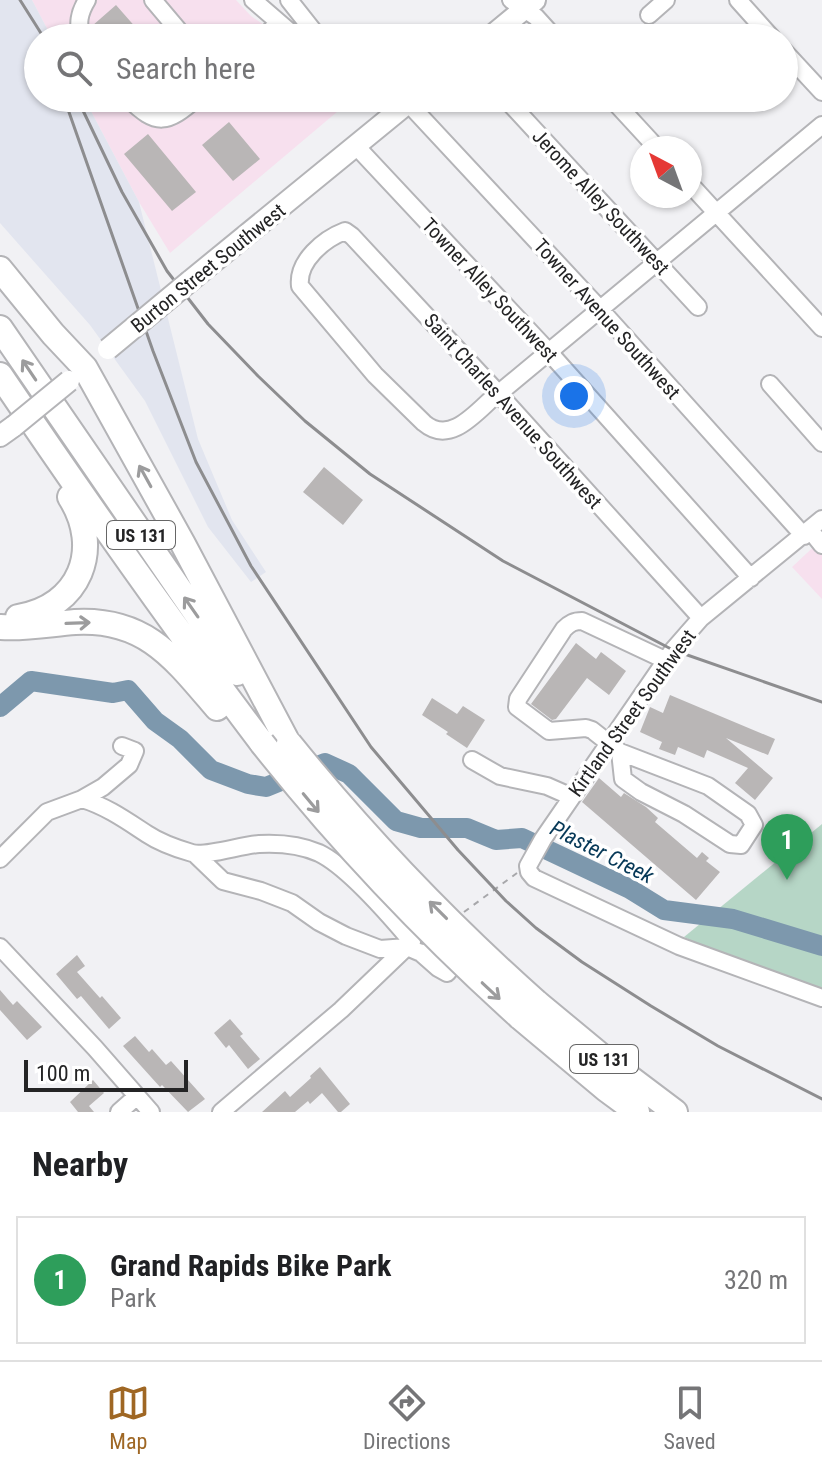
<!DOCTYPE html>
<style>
:root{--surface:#fff;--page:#f6f6f6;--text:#202124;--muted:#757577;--line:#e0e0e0;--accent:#9f6724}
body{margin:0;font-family:"Roboto Condensed",sans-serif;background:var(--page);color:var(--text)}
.compass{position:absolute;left:630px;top:136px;width:72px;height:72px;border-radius:50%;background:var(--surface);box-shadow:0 2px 6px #0004;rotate:319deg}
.scale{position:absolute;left:24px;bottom:20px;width:164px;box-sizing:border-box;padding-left:8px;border:4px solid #242425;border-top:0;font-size:22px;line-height:28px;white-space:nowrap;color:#242425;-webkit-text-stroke:6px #fff;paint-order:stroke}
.you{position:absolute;left:574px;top:396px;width:28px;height:28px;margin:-20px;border:6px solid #fff;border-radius:50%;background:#1a73e8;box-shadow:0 0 0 12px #1a73e833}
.badge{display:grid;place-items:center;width:52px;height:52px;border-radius:50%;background:var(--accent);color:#fff;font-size:26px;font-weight:700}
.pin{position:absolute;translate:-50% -66px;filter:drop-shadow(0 2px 4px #0008)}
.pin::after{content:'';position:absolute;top:42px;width:28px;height:24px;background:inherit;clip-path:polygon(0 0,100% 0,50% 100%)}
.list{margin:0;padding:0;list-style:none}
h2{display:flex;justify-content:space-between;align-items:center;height:104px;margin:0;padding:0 32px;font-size:34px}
h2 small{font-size:26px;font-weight:400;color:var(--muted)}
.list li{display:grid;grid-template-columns:52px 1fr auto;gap:24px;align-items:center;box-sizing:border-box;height:128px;margin:0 16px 16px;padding:0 16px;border:2px solid var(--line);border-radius:0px}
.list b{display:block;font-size:30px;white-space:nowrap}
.list p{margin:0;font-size:26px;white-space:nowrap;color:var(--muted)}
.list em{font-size:26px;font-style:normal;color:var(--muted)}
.icon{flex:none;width:44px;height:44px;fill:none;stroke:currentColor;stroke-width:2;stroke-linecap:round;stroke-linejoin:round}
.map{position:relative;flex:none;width:822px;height:1112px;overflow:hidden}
.search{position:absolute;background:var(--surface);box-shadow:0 2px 6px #0004;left:24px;right:24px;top:24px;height:88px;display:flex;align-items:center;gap:20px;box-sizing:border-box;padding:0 28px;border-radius:44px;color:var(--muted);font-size:30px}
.sheet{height:248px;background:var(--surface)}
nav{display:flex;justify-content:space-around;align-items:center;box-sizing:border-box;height:112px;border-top:2px solid var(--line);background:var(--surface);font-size:22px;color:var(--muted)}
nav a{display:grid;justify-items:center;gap:4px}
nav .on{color:var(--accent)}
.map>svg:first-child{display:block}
</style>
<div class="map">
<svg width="822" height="1112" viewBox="0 0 822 1112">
<rect width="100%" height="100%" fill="#f1f1f4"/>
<path fill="#f7e0ee" d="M32,0H236L251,16L283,38H52Z
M84,98H336L344,106L170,253L139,202Z
M822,539V599L792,567Z"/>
<path fill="#e2e5ef" d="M0,0H32L52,38H38V98H84L139,202L198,439L232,520L266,572L251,582L208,527L145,401L90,325L0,223Z"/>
<path fill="#b6d6c6" d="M822,824V1004L684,937Z"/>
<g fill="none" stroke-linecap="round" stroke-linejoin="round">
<path stroke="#7d98ad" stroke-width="20" d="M0,707L31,681L113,693L128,690L155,721L180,739L211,770L248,784L266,787L325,763L349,774L396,821L421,828H467L496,840L522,838L630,889L664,910L733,919L822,946"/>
</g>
<path fill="#b9b6b6" d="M116,5L145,38H102L92,26Z
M229,122L260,159L233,181L202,145Z
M148,134L196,192L172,211L124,154Z
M324,467L363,500L343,525L303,492Z
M576,643L596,659L601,652L626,671L609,695L587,678L556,719L552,720L531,704Z
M670,695L775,739L768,755L726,738L773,778L755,800L735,783L748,768L707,750L704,758L678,747L675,755L659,749L662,742L640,732L650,707L663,713Z
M432,698L457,714L463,706L485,720L467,748L446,734L448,732L422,715Z
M599,778L621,797L624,793L646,807L658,818L655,822L697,858L702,852L709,858L706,861L720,872L696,900L582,802Z
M77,955L85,966L77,972L100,998L102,996L121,1018L109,1029L81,996L77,999L56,974Z
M0,990L13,1005L17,1001L42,1027L27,1040L0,1010Z
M230,1019L243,1034L240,1036L260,1059L248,1069L229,1045L226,1048L214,1033Z
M135,1036L149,1052L152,1049L166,1065L171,1061L205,1099L188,1112L162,1085L160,1087L123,1046Z
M320,1067L350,1104L341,1112H338L322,1093L310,1104L308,1101L295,1112H262L285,1091L290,1097L311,1078L310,1076Z
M93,1080L104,1093L89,1106L94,1112H78L70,1102Z"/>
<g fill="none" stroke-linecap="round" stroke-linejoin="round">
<g stroke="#b4b4b7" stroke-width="20">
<path id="minor" d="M153,0L185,38
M253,0L297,38
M289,0L319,38
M511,0L536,17L555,38
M738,0L772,38
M649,15L666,0
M82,38C77,24 79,13 87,0
M262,38L279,23
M784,51L822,92
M128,98C157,127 167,124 197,98
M378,98L395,114
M505,98L698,307
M611,98L657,148
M408,103L599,308L804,536
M356,146L548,351L751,578
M690,184L822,328
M770,384L822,443
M822,519L701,618L673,650L543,839L528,866L529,872L534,878L679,946L822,998
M810,530L822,545
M701,618L498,393L352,236L345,231C324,239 297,261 300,286L375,375L424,423C451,446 477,411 498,393L504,389L822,125
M620,752L708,786L748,814L754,825L741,845L730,844L684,814L641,792L623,779L620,752L592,730L586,728L549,731L517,707L518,699L564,629C570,623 574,621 582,621L665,660
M472,760L500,776L547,786L572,797
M82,799C106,806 127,821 147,834C159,842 178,849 192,853C205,857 242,845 259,844C278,843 301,845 319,853C348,867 391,917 412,942L341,1010L221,1112
M196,855L223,881L261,891L292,903L319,922L346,936L380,949L407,947L421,953L438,968L447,973L452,967L443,951L421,953
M0,859L47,812L82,799L103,787L129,765L135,751L122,746
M0,947L95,1048L151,1112
M119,1112L136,1097"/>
</g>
<g stroke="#b4b4b7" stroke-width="24">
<path id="major" d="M489,38L535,0
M190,281L414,98
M0,436L14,426"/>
</g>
<g stroke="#b4b4b7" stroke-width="28">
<path id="highway" d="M0,269L53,334L85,368L183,544L286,739
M0,328L237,673
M0,375C84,499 171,623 262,743
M18,617C80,607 103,549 70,497
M0,627C25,629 50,624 75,622C146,618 175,659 217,708
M536,1002L606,1060L675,1112
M520,1017L606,1089L637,1112"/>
</g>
<path stroke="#a7a7aa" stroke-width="2" stroke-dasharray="6 6" stroke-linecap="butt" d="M464,912L517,873"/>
<use href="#minor" stroke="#fff" stroke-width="16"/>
<use href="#major" stroke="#fff" stroke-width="20"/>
<use href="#highway" stroke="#fff" stroke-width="24"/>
<path stroke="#8d8d8f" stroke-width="3" d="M20,0L44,38
M64,98L153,351L196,462L251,566L371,747L458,850L506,901L536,928L582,962L651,1006L718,1046L822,1099
M77,98L122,192L167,271L208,324L258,376L305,421L370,474L503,561L673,650L822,702"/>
<g stroke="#b4b4b7" stroke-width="24" stroke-linecap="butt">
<path id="major-bridge" d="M108,349L190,281
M14,426L69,381"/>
</g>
<g stroke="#b4b4b7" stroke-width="28" stroke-linecap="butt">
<path id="highway-bridge" d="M262,743C340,842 427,933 520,1017
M289,743C364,836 446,922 536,1002"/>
</g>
<use href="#major-bridge" stroke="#fff" stroke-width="20"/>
<use href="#highway-bridge" stroke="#fff" stroke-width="24"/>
</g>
<defs><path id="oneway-shaft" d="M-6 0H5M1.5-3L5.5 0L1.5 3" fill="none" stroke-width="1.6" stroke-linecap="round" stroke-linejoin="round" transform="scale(2)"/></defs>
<g stroke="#9c9c9d">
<use href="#oneway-shaft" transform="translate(29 370) rotate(-124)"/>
<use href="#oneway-shaft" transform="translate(145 476) rotate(-119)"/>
<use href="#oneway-shaft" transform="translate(191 607) rotate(-125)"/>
<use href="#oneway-shaft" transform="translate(78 623) rotate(-2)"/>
<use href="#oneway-shaft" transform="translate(311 803) rotate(50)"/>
<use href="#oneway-shaft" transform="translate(438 910) rotate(-135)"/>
<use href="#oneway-shaft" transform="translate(491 991) rotate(43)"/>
</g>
<g text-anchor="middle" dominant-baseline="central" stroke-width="7" stroke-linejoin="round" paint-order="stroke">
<g fill="#fff" stroke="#666" stroke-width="2">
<rect x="107" y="521" width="68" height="28" rx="6"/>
<rect x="570" y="1045" width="68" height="28" rx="6"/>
</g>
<g font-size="18" font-weight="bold" fill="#242425">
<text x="141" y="535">US 131</text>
<text x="604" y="1059">US 131</text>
</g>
<g font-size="20" fill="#242425" stroke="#fff">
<text transform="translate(601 202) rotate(47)">Jerome Alley Southwest</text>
<text transform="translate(208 268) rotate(-39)">Burton Street Southwest</text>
<text transform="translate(490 290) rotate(47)">Towner Alley Southwest</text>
<text transform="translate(607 319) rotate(48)">Towner Avenue Southwest</text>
<text transform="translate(513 411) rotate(48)">Saint Charles Avenue Southwest</text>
<text transform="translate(632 713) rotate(-54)">Kirtland Street Southwest</text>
</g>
<g font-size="22" font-style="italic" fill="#063857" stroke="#fff">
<text transform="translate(602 852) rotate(27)">Plaster Creek</text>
</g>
</g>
</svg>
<svg class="compass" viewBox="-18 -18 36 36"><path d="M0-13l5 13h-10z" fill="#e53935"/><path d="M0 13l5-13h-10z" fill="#757577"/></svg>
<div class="scale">100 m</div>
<div class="you"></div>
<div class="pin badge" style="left:787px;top:880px;background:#2e9e5b">1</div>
<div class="search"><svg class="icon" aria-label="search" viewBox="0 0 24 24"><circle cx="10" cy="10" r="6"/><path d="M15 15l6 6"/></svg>Search here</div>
</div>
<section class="sheet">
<h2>Nearby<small></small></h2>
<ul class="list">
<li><span class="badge" style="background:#2e9e5b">1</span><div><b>Grand Rapids Bike Park</b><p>Park</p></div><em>320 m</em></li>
</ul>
</section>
<nav>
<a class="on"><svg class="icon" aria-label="map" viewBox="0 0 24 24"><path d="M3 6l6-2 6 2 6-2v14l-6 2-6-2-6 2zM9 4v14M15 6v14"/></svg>Map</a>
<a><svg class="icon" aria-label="directions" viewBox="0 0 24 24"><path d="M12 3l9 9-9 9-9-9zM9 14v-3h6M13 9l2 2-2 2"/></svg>Directions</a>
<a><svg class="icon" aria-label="saved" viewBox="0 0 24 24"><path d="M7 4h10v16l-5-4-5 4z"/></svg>Saved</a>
</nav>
